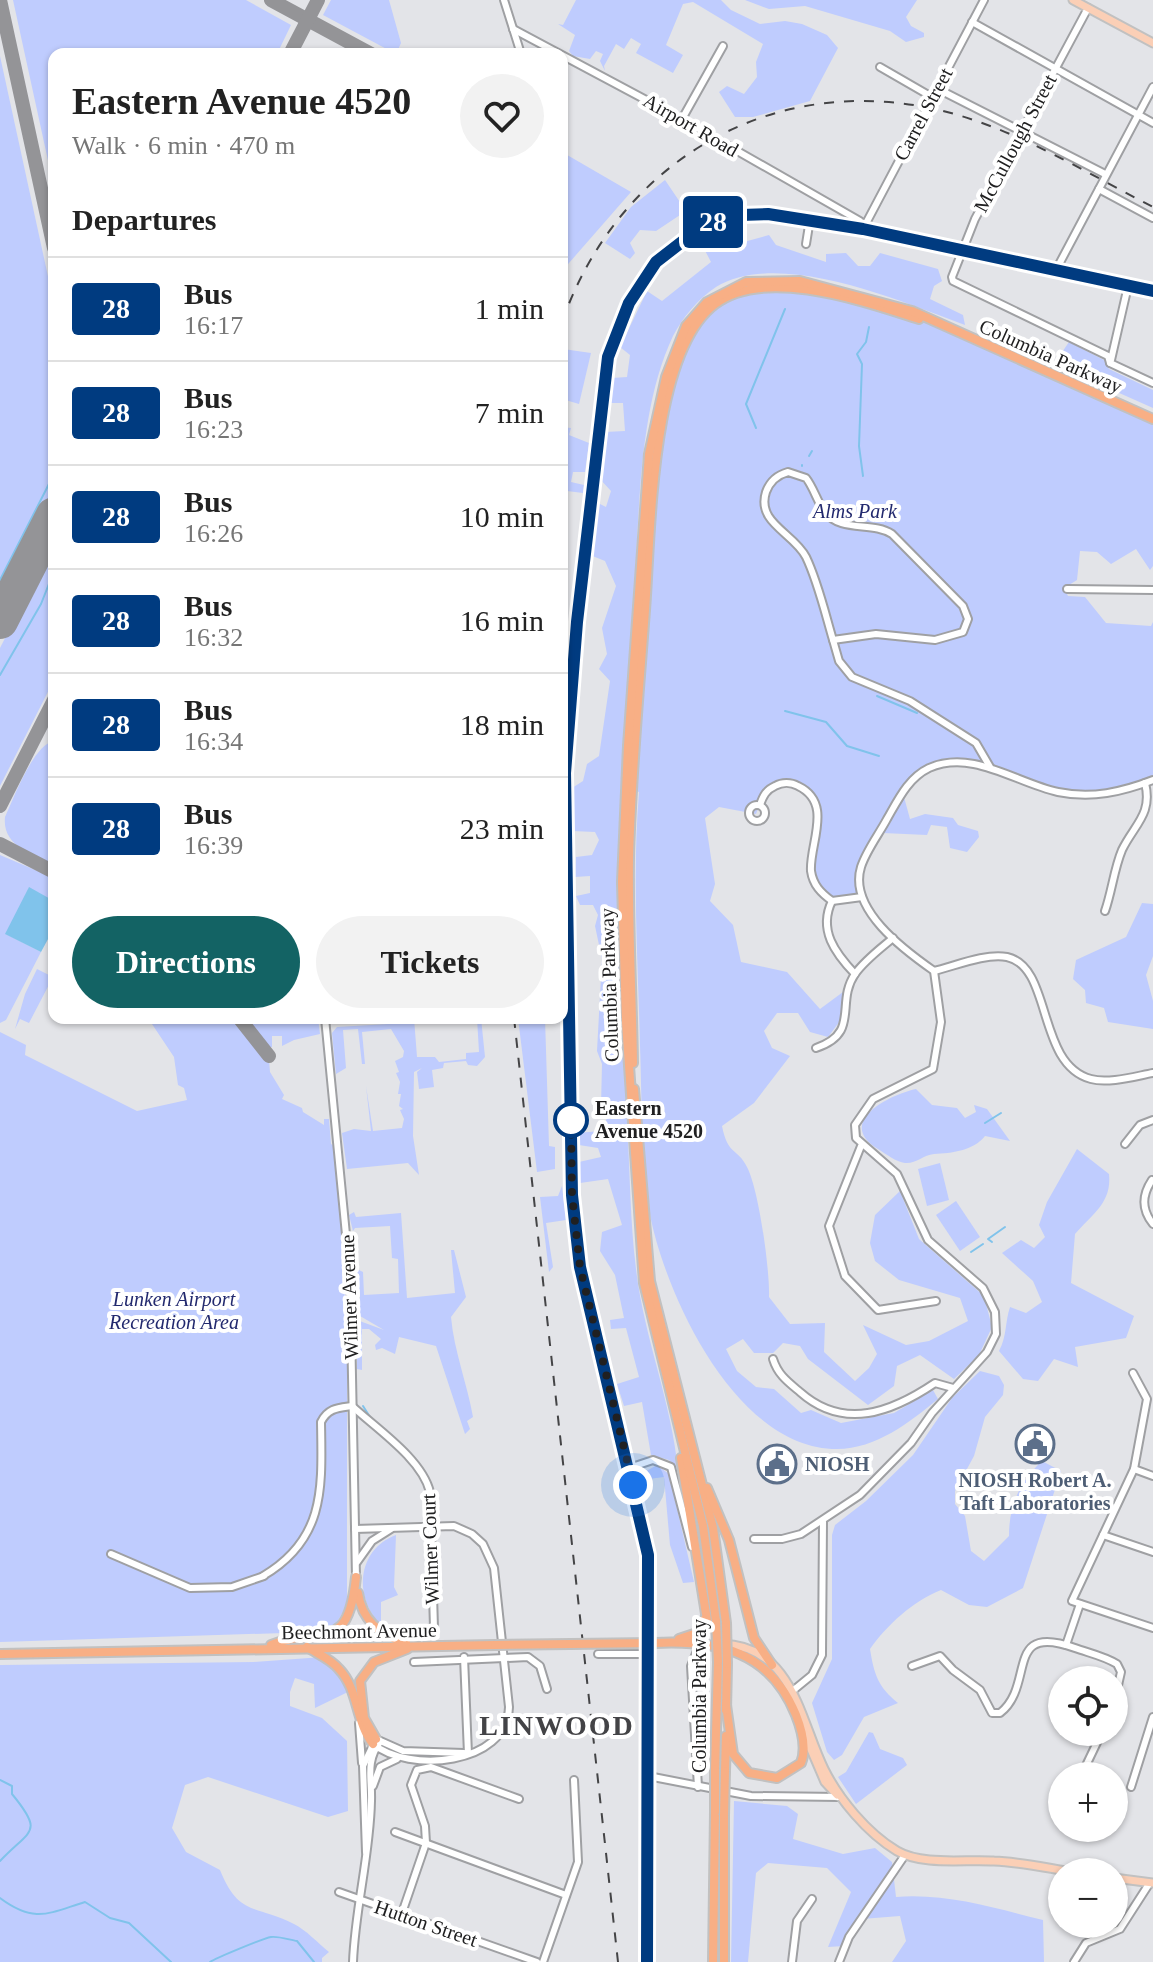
<!DOCTYPE html>
<meta charset="utf-8">
<style>
:root{--surface:#fff;--page:#f2f2f2;--text:#222;--muted:#767676;--line:#e0e0e0;--accent:#136364}
body{margin:0;font-family:Georgia,serif;background:var(--page);color:var(--text);height:100vh;display:flex;flex-direction:column;font-size:30px;white-space:nowrap}
*{box-sizing:border-box;margin:0}
p{font-size:26px;color:var(--muted)}
.icon{flex:none;width:44px;height:44px;fill:none;stroke:currentColor;stroke-width:2;stroke-linecap:round;stroke-linejoin:round}
.map{position:relative;flex:1;overflow:hidden}
.details{position:absolute;left:48px;top:48px;width:520px;height:976px;display:flex;flex-direction:column;background:var(--surface);border-radius:16px;box-shadow:0 2px 6px #0004}
.details>*{flex:none}
.badge{padding:0 16px;border-radius:6px;font-size:28px;line-height:52px}
.buttons{position:absolute;left:1048px;top:1666px;display:grid;gap:16px}
.buttons a{display:grid;place-items:center;width:80px;height:80px;border-radius:50%;background:var(--surface);box-shadow:0 2px 6px #0004;font-size:40px}
.you{position:absolute;width:40px;height:40px;margin:-20px;border:6px solid #fff;border-radius:50%;background:#1a73e8;box-shadow:0 0 0 12px #1a73e833}
.map>.badge{position:absolute;translate:-50% -50%;box-shadow:0 0 0 4px #fff}
h2{padding:0 24px;font-size:30px;line-height:72px}
.round{display:grid;place-items:center;flex:none;width:84px;height:84px;border-radius:42px;background:var(--page)}
.overview{display:flex;align-items:center;justify-content:space-between;height:136px;padding:0 24px}
h1{font-size:38px;font-weight:700;line-height:60px}
.action{display:flex;gap:16px;margin-top:auto;padding:16px 24px}
.action a{flex:1;height:92px;border-radius:48px;background:var(--accent);color:#fff;font-size:32px;font-weight:700;line-height:92px;text-align:center}
.action a+a{background:var(--page);color:var(--text)}
ul{padding:0;list-style:none}
li{display:flex;align-items:center;gap:24px;height:104px;padding:0 24px;border-top:2px solid var(--line)}
li div{flex:1}
li b{display:block;font-size:30px}
li em{font-style:normal}
li .badge{min-width:88px;font-weight:700;text-align:center}
.map>svg:first-child{display:block}
.green{fill:#bfccfe}
.water{fill:#80c3eb}
.lines{fill:none;stroke-linecap:round;stroke-linejoin:round}
.stream{stroke:#80c3eb;stroke-width:2}
.taxiway{stroke:#949497;stroke-width:14}
.runway{stroke:#949497;stroke-width:36}
.minor-casing{stroke:#9fa0a3;stroke-width:10}
.major-casing{stroke:#c1c1c1;stroke-width:11}
.highway-casing{stroke:#c1c1c1;stroke-width:12}
.minor{stroke:#fff;stroke-width:6}
.major{stroke:#fbcfb6;stroke-width:7}
.highway{stroke:#f8af85;stroke-width:8}
.rail{stroke:#444446;stroke-width:2;stroke-dasharray:10 10;stroke-linecap:butt}
.highway-bridge-casing{stroke:#c1c1c1;stroke-width:12;stroke-linecap:butt}
.highway-bridge{stroke:#f8af85;stroke-width:8}
.line-casing{stroke:#fff;stroke-width:18}
.line{stroke:#003b80;stroke-width:12}
.walk{stroke:#202021;stroke-width:8;stroke-dasharray:0 14.4}
.stop-dot{fill:#fff;stroke:#003b80;stroke-width:4}
.labels{text-anchor:middle;dominant-baseline:central;stroke-width:8;stroke-linejoin:round;paint-order:stroke}
.street-label{font-size:20px;fill:#202021;stroke:#fff}
.park-label{font-size:20px;font-style:italic;fill:#22296e;stroke:#fff}
.stop-label{font-size:20px;font-weight:bold;fill:#202021;stroke:#fff;text-anchor:start}
.service-label{font-size:20px;font-weight:bold;fill:#4e5e75;stroke:#fff;text-anchor:start}
.district-label{font-size:28px;font-weight:bold;letter-spacing:2px;fill:#434346;stroke:#fff}
</style>
<div class="map">
<svg width="1153" height="1962" viewBox="0 0 1153 1962">
<rect width="100%" height="100%" fill="#e3e4e8"/>
<!-- green -->
<g class="green">
<polygon points="13,0 246,0 291,25 277,54 54,54 54,188"/>
<polygon points="331,0 389,0 401,43 396,54 323,15"/>
<polygon points="576,0 721,0 731,10 760,24 785,21 802,24 827,35 838,48 810,101 753,117 735,117 719,92 727,86 744,94 757,77 756,62 763,44 693,2 683,4 666,45 683,55 673,73 636,53 641,44 631,38 624,49 616,44 604,66 605,71 600,61 603,54 596,51 590,59 573,56 569,51 575,35 558,24 563,25"/>
<polygon points="745,0 917,0 906,17 911,26 924,33 924,37 906,42 890,31 805,6 769,9"/>
<polygon points="0,56 54,304 54,489 0,595"/>
<polygon points="562,152 631,192 562,271"/>
<polygon points="665,180 686,211 656,231 640,230 630,243 635,253 630,259 605,243 631,207"/>
<path d="M723,230L729,246L769,235L776,245L826,262V254L846,253L858,266H870L880,253L938,269L942,281L934,286L930,299L963,315L965,325C902,302 780,248 716,287C698,299 683,317 673,336C638,410 640,510 634,591C628,681 620,772 618,863C616,950 623,1036 627,1122C630,1170 630,1221 636,1269C644,1338 672,1403 678,1471L669,1460L651,1455L642,1402L624,1406L617,1384L639,1377L626,1328L611,1329L610,1320L624,1318L615,1275L600,1251L602,1232L622,1225L608,1179L580,1183L579,1162L601,1157L598,1148L579,1145L577,1133L601,1131L608,1116L601,1106L602,1064L597,1051L602,959L595,926L598,915L593,905H580L576,896L590,893V876L575,877L576,857L592,855L599,840L595,832L572,831V788L583,781L587,764L599,756L610,681L599,669L607,654L602,628L616,586L605,561L590,555L598,503L606,507L611,491L599,478L605,432L625,431L623,403H607L612,378L627,377L630,355L620,347L647,291L662,301L711,262L699,239Z"/>
<path d="M798,289L936,323L1153,419V566L1150,570L1136,549L1111,564L1097,552L1080,551L1077,580L1064,588L1068,596L1085,597L1106,623L1151,626L1153,622V780L1125,791L1061,792L990,767L959,762L930,768L914,779L862,864V897L849,901L826,897L812,874L818,827L811,796L786,783L763,795L756,814L719,807L705,818L715,884L710,901L733,925L741,962L787,972L820,1009L843,992L840,1021L828,1037L810,1032L798,1013H777L764,1031L772,1048L790,1056L754,1103L722,1126C728,1156 737,1147 747,1167C759,1190 770,1271 769,1297L790,1324L825,1323L824,1352L855,1381L869,1368L877,1354L863,1325L906,1345L929,1341L968,1321L960,1298L899,1280L875,1261L870,1243L875,1215L900,1191L919,1239L984,1296L992,1327L979,1355L954,1379L920,1355L897,1366L894,1386L868,1405L808,1359L800,1346L783,1343L773,1353H754L743,1339L726,1349L737,1371L756,1387L774,1389L801,1413L811,1410L841,1423L894,1413L933,1390L938,1399C910,1422 876,1449 837,1449C737,1449 667,1299 650,1215C641,1162 642,1099 640,1046C638,961 632,876 639,792L632,790L656,454L674,378L699,320L737,292Z"/>
<polygon points="1069,342 1104,360 1109,369 1153,390 1153,408 1054,364"/>
<polygon points="563,349 591,353 579,404 562,399"/>
<polygon points="562,427 571,428 569,435 589,443 585,472 573,472 571,482 584,485 583,493 567,491 567,485 562,485"/>
<polygon points="54,542 54,680 0,786 0,648"/>
<path d="M54,741V865C31,853 2,846 5,817C14,798 33,745 54,741Z"/>
<polygon points="904,797 910,819 925,814 953,818 958,825 978,831 979,837 967,852 950,848 947,827 931,825 927,835 883,833"/>
<polygon points="0,855 54,878 54,901 29,888 6,934 41,952 6,1020 0,1023"/>
<polygon points="1142,903 1153,904 1153,956 1146,975 1153,1001 1153,1029 1108,1022 1104,1008 1086,1003 1085,990 1073,979 1076,960 1126,937"/>
<polygon points="37,969 53,977 29,1023 20,1019 15,1029 25,994"/>
<polygon points="148,1018 238,1018 269,1060 270,1072 284,1095 282,1099 302,1108 303,1112 324,1125 324,1119 329,1119 331,1144 336,1147 347,1263 347,1606 335,1625 315,1632 0,1642 0,1032 26,1045 25,1055 137,1111 187,1100 184,1088 178,1085 174,1057"/>
<polygon points="246,1018 318,1018 320,1034 294,1040 282,1046 282,1036 272,1036 272,1047 267,1048"/>
<polygon points="404,1018 414,1018 417,1057 435,1057 439,1062 466,1059 466,1053 479,1052 477,1018 481,1018 485,1057 477,1066 468,1065 466,1061 444,1063 443,1068 432,1070 434,1087 419,1089 417,1072 422,1068 414,1072 413,1136 419,1175 408,1163 347,1169 342,1133 354,1129 371,1131 366,1086 373,1131 402,1128 404,1119 400,1110 403,1109 399,1106 401,1094 398,1094 400,1082 396,1073 399,1072 395,1061 403,1057 404,1051 391,1029 362,1032 365,1064 362,1064 358,1029 343,1030 346,1068 336,1074 332,1033 337,1027 405,1023"/>
<polygon points="518,1018 545,1018 549,1146 555,1147 555,1169 537,1172"/>
<path d="M916,1089L932,1105L957,1108L965,1118L976,1112L974,1105L987,1109L1010,1141L985,1136C973,1151 952,1153 934,1154C923,1155 916,1164 905,1163C896,1162 886,1154 878,1149C835,1122 889,1095 916,1089Z"/>
<path d="M1077,1149L1109,1174C1112,1203 1092,1214 1075,1234L1071,1283L1134,1316L1126,1338L1075,1347L1078,1367L1054,1359L1038,1381L1023,1379L999,1351C1007,1336 1005,1322 1010,1307L1026,1313L1042,1302L1033,1281L1002,1253L1021,1240L1034,1248L1045,1237L1039,1225L1047,1202Z"/>
<polygon points="940,1163 949,1200 927,1206 918,1169"/>
<polygon points="562,1186 566,1220 546,1223 553,1267 549,1272 540,1197 558,1196"/>
<polygon points="956,1201 980,1237 960,1251 936,1215"/>
<path d="M354,1212L356,1217L401,1213L407,1298L455,1293L451,1250H454L466,1297L451,1317C454,1351 467,1383 473,1417L467,1421L470,1429L465,1434L436,1346L399,1337L395,1354L382,1348L376,1350L375,1345L381,1339L369,1329H362V1370L357,1369V1320L384,1330L360,1316V1295L354,1297V1257L357,1269L363,1272L364,1295L399,1293L398,1259L392,1258L390,1226L355,1228L353,1231L349,1215Z"/>
<path d="M980,1371L999,1376L1004,1385L1003,1395L985,1417L974,1456L955,1491V1504L965,1516L971,1551L984,1561L1009,1536C1009,1505 1019,1483 1042,1461L1061,1471L1023,1588L987,1607L969,1605L941,1590C913,1601 887,1625 870,1649C874,1674 878,1687 898,1703L864,1717L842,1755L834,1760L827,1752L812,1703L832,1659V1535L835,1525L866,1501L913,1455L952,1398Z"/>
<polygon points="657,1465 669,1474 694,1582 683,1583 670,1545 664,1477 641,1480 643,1473"/>
<path d="M396,1535L394,1587L398,1595L381,1602V1625C354,1598 356,1550 396,1535Z"/>
<path d="M323,1657L333,1662L352,1690L315,1708L314,1684L295,1678L290,1692V1706L322,1718L347,1741L348,1811L328,1817L208,1777L185,1785L172,1828L186,1852L220,1870C239,1917 255,1904 294,1924C306,1930 318,1943 329,1952L322,1958V1962H0V1665L254,1662Z"/>
<polygon points="869,1732 873,1733 880,1749 903,1758 907,1765 856,1804 838,1777 846,1772"/>
<path d="M734,1801L787,1806L798,1814L793,1839L843,1854L875,1848L892,1862L896,1897C947,1893 994,1908 1043,1920L1044,1962H892L906,1941L900,1916L862,1919L844,1946L828,1947L851,1892L827,1868L768,1863L756,1873L748,1962H731Z"/>
</g>
<!-- water -->
<polygon class="water" points="29,887 54,901 54,928 41,952 5,934"/>
<g class="lines">
<!-- stream -->
<g class="stream">
<polyline points="756,428 746,404 785,309"/>
<polyline points="809,456 812,451"/>
<polyline points="802,466 802,465"/>
<polyline points="863,476 859,446 862,364 857,354 866,342 869,327"/>
<polyline points="0,580 54,474"/>
<polyline points="0,675 41,604 54,571"/>
<polyline points="877,696 917,713"/>
<polyline points="785,711 826,722 847,746 879,756"/>
<polyline points="985,1123 1001,1113"/>
<polyline points="992,1242 988,1239 1005,1227"/>
<polyline points="971,1252 983,1244"/>
<polyline points="363,1406 370,1417"/>
<path d="M0,1780L12,1786V1794C45,1834 30,1829 0,1861"/>
<path d="M0,1898C35,1924 49,1913 85,1902L110,1918L129,1923L171,1962"/>
<path d="M210,1962C216,1958 264,1938 271,1937C279,1936 290,1940 297,1941L314,1962"/>
</g>
<!-- taxiway -->
<g class="taxiway">
<polyline points="0,0 54,248"/>
<polyline points="271,0 371,54"/>
<polyline points="290,54 318,0"/>
<polyline points="0,806 54,700"/>
<polyline points="0,844 54,872"/>
<polyline points="239,1018 269,1056"/>
</g>
<!-- runway -->
<polyline class="runway" points="0,621 54,515"/>
<!-- minor casing -->
<g class="minor-casing">
<g id="minor">
<polyline points="504,0 521,54"/>
<polyline points="1088,8 975,219 952,277 953,281 1108,356 1110,363"/>
<polyline points="972,22 1153,123"/>
<polyline points="513,29 676,116 860,221 863,229"/>
<polyline points="880,67 932,97"/>
<polyline points="936,88 1105,174"/>
<polyline points="682,119 723,46"/>
<polyline points="1099,189 1153,218"/>
<polyline points="863,229 984,0"/>
<polyline points="806,244 810,219"/>
<polyline points="1056,270 1153,87"/>
<polyline points="1111,360 1128,286"/>
<polyline points="1110,363 1153,383"/>
<path d="M788,472L806,478C814,488 817,502 825,512C841,533 872,521 892,534L963,606L968,619L963,632L935,640L876,634L833,640C825,613 818,582 806,557C794,533 756,523 766,492C770,481 777,475 788,472Z"/>
<polyline points="1067,589 1153,590"/>
<polyline points="833,640 839,661 852,677 910,701 976,743 990,767"/>
<path d="M760,805C763,796 766,790 775,786C782,782 791,782 798,786C834,803 809,844 811,871C813,885 821,893 832,901"/>
<circle cx="757" cy="813" r="8"/>
<path d="M832,901C818,930 835,953 855,974"/>
<polyline points="832,901 862,897"/>
<path d="M1105,911C1112,891 1114,869 1122,850C1134,825 1153,814 1145,783"/>
<path d="M934,971C955,966 985,953 1007,957C1053,967 1036,1064 1091,1079C1108,1084 1136,1076 1153,1073"/>
<polyline points="325,1018 350,1276 356,1577"/>
<path d="M816,1048C861,1033 835,1003 855,974C865,960 880,949 893,938"/>
<polyline points="1125,1144 1140,1125 1153,1120"/>
<polyline points="861,1146 829,1226 845,1276 878,1310 936,1301"/>
<path d="M1152,1180C1142,1195 1141,1209 1153,1224"/>
<path d="M773,1359C778,1375 788,1382 800,1392C844,1431 892,1412 935,1383L953,1388"/>
<polyline points="1133,1373 1147,1399 1134,1469 1072,1601 1153,1628"/>
<path d="M352,1406C377,1429 422,1459 430,1492L434,1628"/>
<polyline points="629,1468 653,1460 671,1467 692,1547"/>
<polyline points="1134,1469 1153,1476"/>
<path d="M355,1529L454,1526L472,1534L483,1544L494,1568L509,1707C507,1766 408,1773 373,1744"/>
<polyline points="1103,1535 1153,1552"/>
<path d="M754,1539H782L801,1534L860,1495L911,1443L932,1413L987,1352L996,1334L995,1312L983,1288L928,1240L897,1174L856,1138L855,1125L873,1099L933,1069L941,1022L934,971C904,950 848,909 861,867C866,851 879,834 887,819C898,800 908,778 929,768C973,749 1016,783 1058,792C1092,799 1122,792 1153,780"/>
<polyline points="111,1554 190,1588 232,1587 264,1576"/>
<polyline points="357,1562 372,1541 391,1529"/>
<path d="M263,1576C326,1539 322,1487 321,1422C328,1408 338,1408 352,1406"/>
<polyline points="1066,1645 1080,1604"/>
<polyline points="598,1654 648,1654"/>
<polyline points="464,1657 468,1754"/>
<polyline points="414,1662 528,1657 540,1666 547,1689"/>
<path d="M912,1666L940,1656L953,1670L980,1690L992,1713H1000C1036,1685 1003,1622 1075,1648C1089,1653 1104,1656 1117,1664L1121,1672L1114,1703"/>
<polyline points="790,1693 812,1675 822,1655 823,1522"/>
<polyline points="359,1723 362,1763"/>
<polyline points="648,1776 751,1796 840,1797"/>
<polyline points="1081,1776 1102,1732"/>
<polyline points="373,1786 380,1767 397,1759"/>
<polyline points="698,1787 691,1666 700,1643"/>
<polyline points="1131,1787 1153,1717"/>
<polyline points="395,1832 566,1895"/>
<polyline points="366,1852 363,1766 376,1739 403,1751 464,1753"/>
<polyline points="339,1892 537,1962"/>
<polyline points="402,1913 426,1843 425,1826 411,1785 417,1770 431,1767 519,1799"/>
<path d="M353,1962C355,1908 370,1856 371,1801C372,1779 365,1762 380,1742"/>
<polyline points="543,1962 578,1862 574,1780"/>
<polyline points="792,1962 797,1921 812,1899"/>
<polyline points="839,1962 849,1937 905,1855"/>
<polyline points="1074,1962 1086,1943 1120,1929 1149,1884"/>
</g>
</g>
<!-- major casing -->
<g class="major-casing">
<g id="major">
<polyline points="1073,0 1153,43"/>
<path d="M723,1644C793,1647 800,1720 824,1769C839,1799 867,1833 897,1851C923,1866 965,1859 994,1861C1021,1862 1047,1868 1073,1872"/>
<polyline points="804,1733 825,1782 837,1795"/>
<polyline points="1114,1878 1153,1883"/>
<polyline points="646,1962 648,1555 580,1267 572,1195 565,773 577,622 608,357 629,303 656,262 696,231 741,215 768,214 863,229 1153,291"/>
</g>
</g>
<!-- highway casing -->
<g class="highway-casing">
<g id="highway">
<path d="M633,1063C632,995 628,926 629,858C631,775 639,693 645,610C651,534 650,353 715,304C765,266 865,302 919,319"/>
<polyline points="634,1089 650,1281 713,1528 726,1623"/>
<polyline points="681,1458 707,1620 700,1643"/>
<polyline points="707,1488 729,1540 754,1638 772,1665"/>
<path d="M358,1593C362,1620 381,1636 406,1643"/>
<polyline points="716,1621 703,1526 644,1283 626,1022 622,882 628,746 649,454 666,377 686,326 707,302 746,282 800,281 912,311 1153,419"/>
<polyline points="679,1639 697,1633 704,1620"/>
<path d="M655,1643C719,1640 770,1651 796,1715C802,1730 807,1748 801,1763L777,1778L749,1773L733,1754L726,1705"/>
<path d="M271,1645C323,1624 348,1655 356,1577"/>
<path d="M307,1647C318,1654 331,1659 339,1669C359,1690 355,1721 373,1744"/>
<polyline points="0,1654 495,1645"/>
<polyline points="726,1710 727,1664"/>
<polyline points="376,1739 364,1718 360,1681 374,1662 407,1649"/>
<polyline points="715,1769 718,1662"/>
<polyline points="725,1771 726,1736"/>
<polyline points="713,1962 715,1812"/>
<polyline points="724,1962 724,1815"/>
</g>
</g>
<!-- minor -->
<use href="#minor" class="minor"/>
<!-- major -->
<use href="#major" class="major"/>
<!-- highway -->
<use href="#highway" class="highway"/>
<!-- rail -->
<g class="rail">
<path d="M562,322C616,168 761,76 925,107C1005,122 1081,170 1153,207"/>
<polyline points="514,1018 618,1962"/>
</g>
<!-- highway-bridge casing -->
<g class="highway-bridge-casing">
<g id="highway-bridge">
<polyline points="716,1621 718,1662"/>
<polyline points="726,1623 727,1664"/>
<polyline points="495,1645 655,1643"/>
<polyline points="715,1812 715,1769"/>
<polyline points="724,1815 725,1771"/>
</g>
</g>
<!-- highway-bridge -->
<use href="#highway-bridge" class="highway-bridge"/>
</g>
<g class="lines">
<!-- line casing -->
<g class="line-casing">
<polyline id="line" points="647,1962 648,1555 580,1267 572,1195 565,773 577,622 608,357 629,303 656,262 696,231 741,215 768,214 863,229 1153,291"/>
</g>
<!-- line -->
<use href="#line" class="line"/>
<!-- walk -->
<polyline class="walk" points="571,1120 572,1195 580,1267 633,1485"/>
</g>
<!-- icons -->
<defs>
<g id="civic-ring" transform="scale(2)"><circle r="9.5" fill="#fff" stroke="#5c6f8a" stroke-width="1.5"/><path d="M-.6-6.5H3V-4.5H.6V-3L4-1V1h2V6H-6V1h2V-1L-.6-3ZM-1.2 2.5V6h2.4V2.5Z" fill="#5c6f8a"/></g>
</defs>
<g fill-rule="evenodd">
<use href="#civic-ring" x="1035" y="1444"/>
<use href="#civic-ring" x="777" y="1464"/>
</g>
<!-- markers -->
<circle class="stop-dot" cx="571" cy="1120" r="16"/>
<g class="labels">
<!-- street labels -->
<g class="street-label">
<text transform="translate(923 114) rotate(-62)">Carrel Street</text>
<text transform="translate(691 125) rotate(30)">Airport Road</text>
<text transform="translate(1015 143) rotate(-62)">McCullough Street</text>
<text transform="translate(1051 356) rotate(24)">Columbia Parkway</text>
<text transform="translate(609 985) rotate(-92)">Columbia Parkway</text>
<text transform="translate(349 1297) rotate(-92)">Wilmer Avenue</text>
<text transform="translate(430 1549) rotate(-92)">Wilmer Court</text>
<text transform="translate(359 1631) rotate(-1)">Beechmont Avenue</text>
<text transform="translate(699 1696) rotate(-90)">Columbia Parkway</text>
<text transform="translate(426 1923) rotate(19)">Hutton Street</text>
</g>
<!-- park labels -->
<g class="park-label">
<text x="855" y="511">Alms Park</text>
<text x="174" y="1299">Lunken Airport<tspan x="174" dy="23">Recreation Area</tspan></text>
</g>
<!-- stop labels -->
<g class="stop-label">
<text x="595" y="1108">Eastern<tspan x="595" dy="23">Avenue 4520</tspan></text>
</g>
<!-- service labels -->
<g class="service-label">
<text x="805" y="1464">NIOSH</text>
<text x="1035" y="1480" text-anchor="middle">NIOSH Robert A.<tspan x="1035" dy="23">Taft Laboratories</tspan></text>
</g>
<!-- district labels -->
<g class="district-label">
<text x="557" y="1725">LINWOOD</text>
</g>
</g>
</svg>
<div class="buttons">
<a><svg class="icon" aria-label="locate" viewBox="0 0 24 24"><circle cx="12" cy="12" r="6"/><path d="M12 2v4M12 18v4M2 12h4M18 12h4"/></svg></a>
<a>+</a>
<a>−</a>
</div>
<div class="you" style="left:633px;top:1485px"></div>
<b class="badge" style="left:713px;top:222px;background:#003b80;color:#fff">28</b>
<section class="details">
<div class="overview"><div><h1>Eastern Avenue 4520</h1><p>Walk · 6 min · 470 m</p></div><a class="round"><svg class="icon" aria-label="heart" viewBox="0 0 24 24"><path d="M12 20l-8-8c-3-5 5-10 8-4 3-6 11-1 8 4z"/></svg></a></div>
<h2>Departures</h2>
<ul>
<li><span class="badge" style="background:#003b80;color:#fff">28</span><div><b>Bus</b><p>16:17</p></div><em>1 min</em></li>
<li><span class="badge" style="background:#003b80;color:#fff">28</span><div><b>Bus</b><p>16:23</p></div><em>7 min</em></li>
<li><span class="badge" style="background:#003b80;color:#fff">28</span><div><b>Bus</b><p>16:26</p></div><em>10 min</em></li>
<li><span class="badge" style="background:#003b80;color:#fff">28</span><div><b>Bus</b><p>16:32</p></div><em>16 min</em></li>
<li><span class="badge" style="background:#003b80;color:#fff">28</span><div><b>Bus</b><p>16:34</p></div><em>18 min</em></li>
<li><span class="badge" style="background:#003b80;color:#fff">28</span><div><b>Bus</b><p>16:39</p></div><em>23 min</em></li>
</ul>
<div class="action"><a>Directions</a><a>Tickets</a></div>
</section>
</div>
